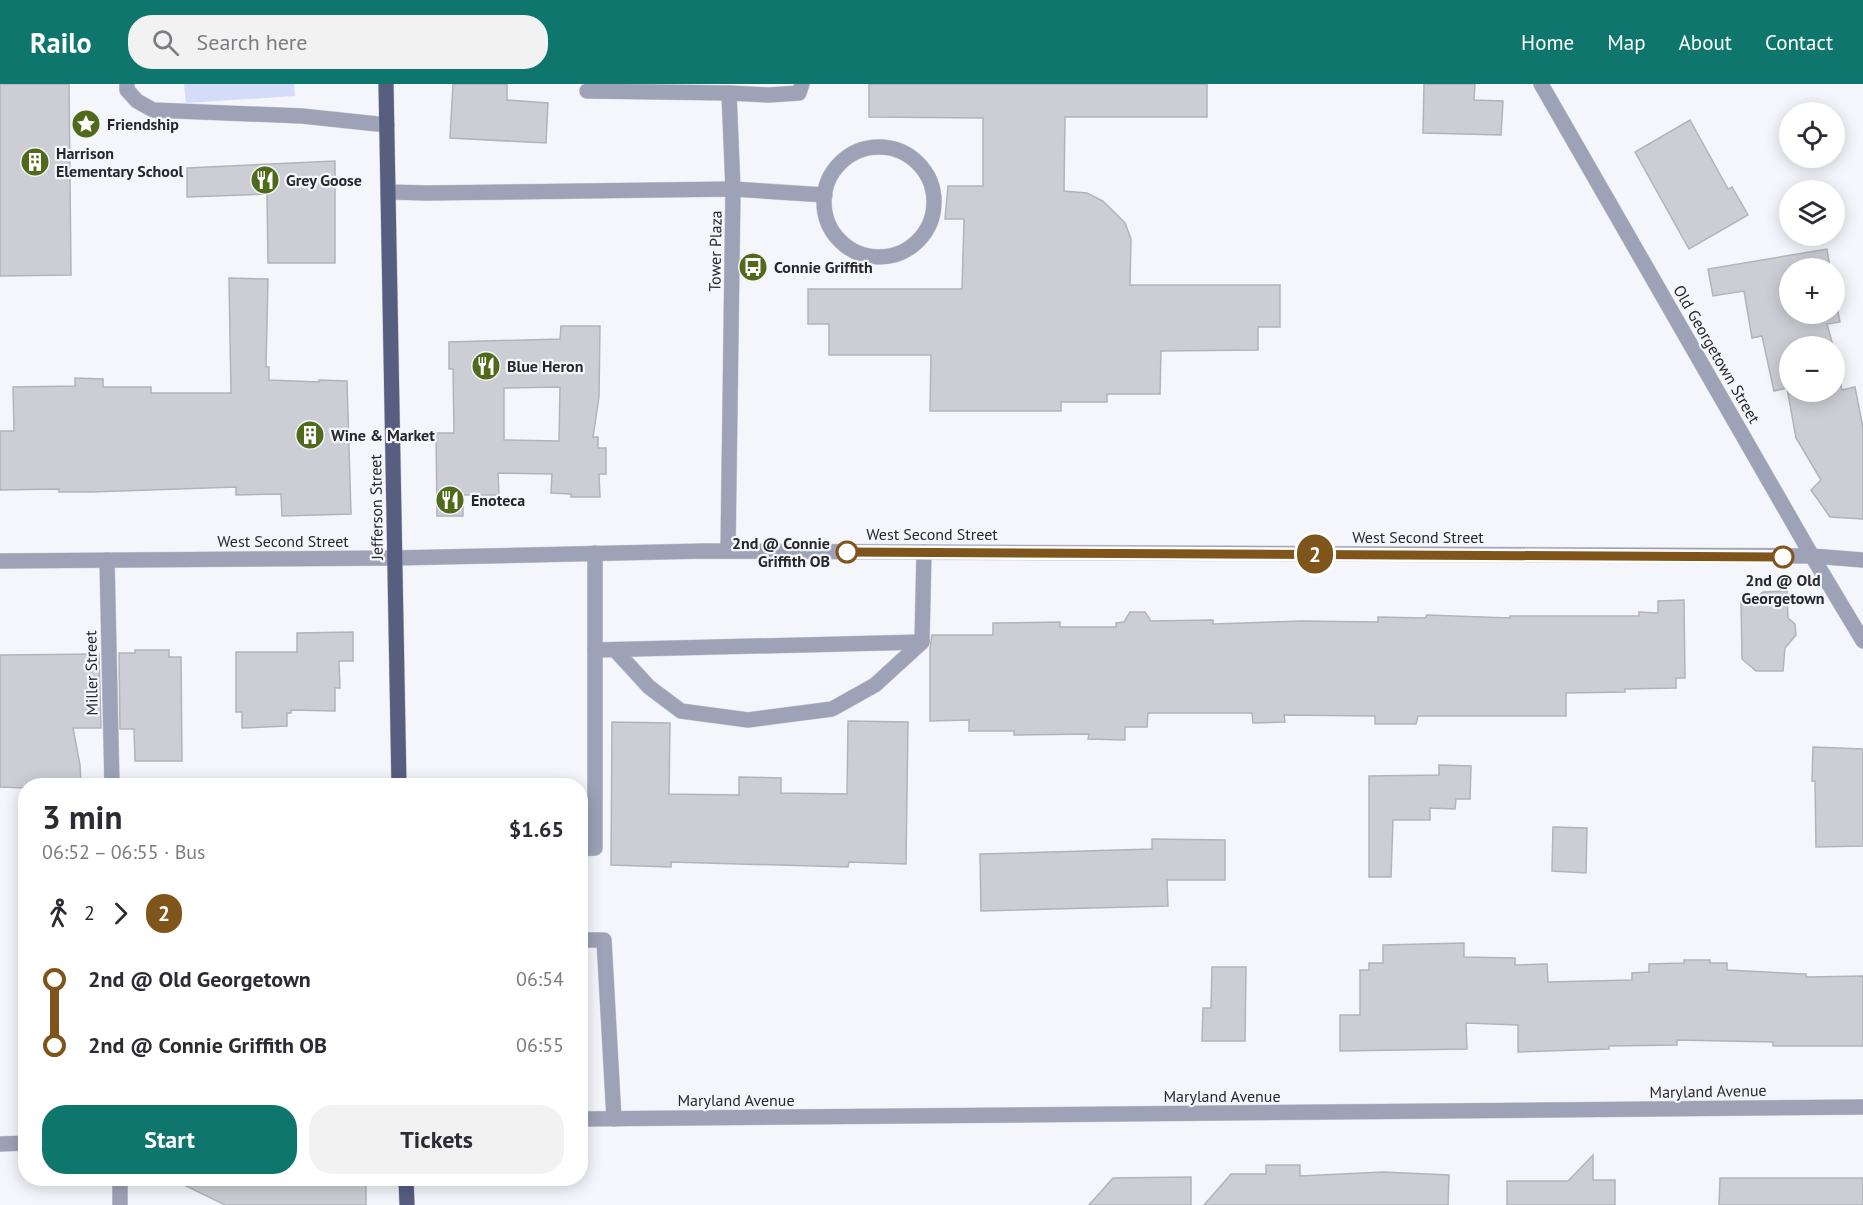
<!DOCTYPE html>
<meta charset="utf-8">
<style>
:root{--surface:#fff;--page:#f2f2f3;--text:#2b2b33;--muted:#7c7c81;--accent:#0f766e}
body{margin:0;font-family:"PT Sans",sans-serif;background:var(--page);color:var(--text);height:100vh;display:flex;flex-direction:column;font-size:22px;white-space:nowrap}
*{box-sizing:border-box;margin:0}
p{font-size:20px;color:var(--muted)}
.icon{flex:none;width:33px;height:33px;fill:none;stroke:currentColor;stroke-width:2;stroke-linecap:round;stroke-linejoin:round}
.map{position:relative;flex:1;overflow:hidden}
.sheet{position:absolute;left:18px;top:694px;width:570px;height:408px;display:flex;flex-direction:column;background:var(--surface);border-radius:24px;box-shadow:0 3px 15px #0003}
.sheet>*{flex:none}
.badge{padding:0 12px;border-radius:20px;font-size:21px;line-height:39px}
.controls{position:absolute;left:1779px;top:18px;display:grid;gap:12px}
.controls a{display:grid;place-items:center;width:66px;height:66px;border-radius:50%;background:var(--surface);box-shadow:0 3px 15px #0003;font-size:30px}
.map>.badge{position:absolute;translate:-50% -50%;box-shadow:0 0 0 3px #fff}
.legs{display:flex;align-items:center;gap:9px;height:66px;padding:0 24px;font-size:20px}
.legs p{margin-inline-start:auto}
.head{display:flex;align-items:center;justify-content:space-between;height:102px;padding:0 24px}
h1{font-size:33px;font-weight:800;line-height:45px}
.cta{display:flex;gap:12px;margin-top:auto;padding:12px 24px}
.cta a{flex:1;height:69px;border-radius:24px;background:var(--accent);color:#fff;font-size:24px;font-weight:800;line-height:69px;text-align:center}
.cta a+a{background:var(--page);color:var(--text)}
ul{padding:0 24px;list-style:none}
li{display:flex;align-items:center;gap:21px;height:66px;font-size:22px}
li i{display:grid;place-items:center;width:9px;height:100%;margin:0 8px;background:currentColor}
li i::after{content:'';width:15px;height:15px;margin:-8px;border:4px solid;border-radius:50%;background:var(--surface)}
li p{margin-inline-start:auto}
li:first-child i{background:linear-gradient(#0000 50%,currentColor 0)}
li:last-child i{background:linear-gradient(currentColor 50%,#0000 0)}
header{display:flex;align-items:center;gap:36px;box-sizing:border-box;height:84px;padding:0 30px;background:var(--accent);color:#fff}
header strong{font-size:28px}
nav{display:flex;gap:33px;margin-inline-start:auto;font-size:21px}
.search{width:420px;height:54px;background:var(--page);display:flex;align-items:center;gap:15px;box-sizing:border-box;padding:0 21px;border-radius:24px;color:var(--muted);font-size:22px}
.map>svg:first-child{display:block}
.green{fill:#d5dcfa}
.building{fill:#cdced5;stroke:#b2b4ba;stroke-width:1.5;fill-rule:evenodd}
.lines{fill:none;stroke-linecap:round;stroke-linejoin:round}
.minor-casing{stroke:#cfd1d6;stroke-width:16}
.major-casing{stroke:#cfd1d6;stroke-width:16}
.minor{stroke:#9ea2b7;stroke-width:15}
.major{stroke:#575e80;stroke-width:15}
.line-1-casing{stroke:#fff;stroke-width:14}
.line-1{stroke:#80551b;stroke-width:9}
.stop-1-dot{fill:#fff;stroke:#80551b;stroke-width:3}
.labels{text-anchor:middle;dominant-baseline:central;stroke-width:4.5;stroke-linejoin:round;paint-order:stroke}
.poi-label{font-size:16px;font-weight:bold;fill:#28282b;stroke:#f4f6fc;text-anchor:start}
.street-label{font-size:16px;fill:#28282b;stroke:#f4f6fc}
.stop-label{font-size:16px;font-weight:bold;fill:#28282b;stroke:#f4f6fc;text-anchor:end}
</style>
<header>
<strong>Railo</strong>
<div class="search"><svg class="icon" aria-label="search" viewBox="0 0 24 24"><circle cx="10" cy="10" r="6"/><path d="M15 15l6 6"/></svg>Search here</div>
<nav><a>Home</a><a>Map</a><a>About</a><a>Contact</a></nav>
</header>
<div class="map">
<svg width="1863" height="1121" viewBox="0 0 1863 1121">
<rect width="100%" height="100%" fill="#f4f6fc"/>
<!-- green -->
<polygon class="green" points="184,0 294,0 295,12 186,19"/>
<!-- building -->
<g class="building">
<polygon points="0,0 69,0 71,191 0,192"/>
<polygon points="453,0 507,0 507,16 548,19 546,59 450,54"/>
<polygon points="869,0 1207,0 1207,33 1065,33 1064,107 1087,109 1103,117 1125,139 1131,155 1130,201 1280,201 1280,243 1258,243 1258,266 1161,267 1160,310 1107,310 1107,318 1061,318 1061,327 930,327 931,271 829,271 829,240 808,240 808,205 962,205 964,135 945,135 948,102 983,102 983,34 869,33"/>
<polygon points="1424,0 1475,0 1474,16 1503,17 1501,51 1423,49"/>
<polygon points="1690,36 1728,105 1732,103 1748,131 1689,165 1635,68"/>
<polygon points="335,77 335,179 268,179 267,110 187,113 187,84"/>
<polygon points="1827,165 1830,184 1790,184 1790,230 1834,230 1834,209 1840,238 1827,240 1833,262 1790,262 1790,308 1834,308 1834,271 1842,306 1855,303 1863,344 1863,435 1830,433 1811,406 1821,396 1796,354 1787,304 1774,307 1762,252 1752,254 1744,207 1713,212 1708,185"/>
<polygon points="229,194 268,195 266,283 269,283 269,296 319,298 319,296 347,297 351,430 282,432 281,410 236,411 236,403 91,408 59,408 59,405 0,406 0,347 14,347 13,303 75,302 75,294 103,295 103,303 151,303 151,309 231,309"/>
<path d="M561,242H600L599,313L593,353H598V364H606V390H599L600,413H571V410L551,409L552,390L498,389L499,411H463V432H437L436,349H454L453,285H449V258L560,255ZM560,303L559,357L504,356V304Z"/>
<polygon points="1787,507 1788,534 1795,540 1796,551 1785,564 1783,587 1756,587 1742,575 1741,516 1756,515 1763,508"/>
<polygon points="1684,516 1685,594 1676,594 1676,604 1625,605 1625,608 1566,609 1566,632 1418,632 1416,640 1375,640 1375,632 1284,631 1285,638 1253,639 1252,629 1148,629 1147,643 1125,643 1125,656 1088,655 1089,650 1014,651 1014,647 969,647 969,636 930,637 930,564 932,551 993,551 993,539 1060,538 1060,543 1116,543 1116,539 1124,538 1130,528 1145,528 1151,537 1213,536 1213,540 1302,537 1378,538 1378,533 1425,534 1427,531 1510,534 1510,532 1639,532 1639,528 1658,529 1658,517"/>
<polygon points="353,548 353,577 339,577 340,604 335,604 335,627 291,626 291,629 287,629 287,642 242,644 242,628 236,628 236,568 297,568 297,549"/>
<polygon points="135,566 169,566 169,573 181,573 182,677 135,677 134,645 120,645 119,569 135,569"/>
<polygon points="99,570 101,644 73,644 80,681 81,702 26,702 26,704 0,703 0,571"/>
<polygon points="848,637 908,638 906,780 849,778 848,783 671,778 671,783 611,781 612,638 670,639 669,710 739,711 739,693 781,694 781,709 847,710"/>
<polygon points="1813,663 1863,665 1863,762 1816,763 1815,697 1812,697"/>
<polygon points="1439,681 1471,682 1470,715 1456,715 1455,725 1430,724 1430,736 1393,736 1391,793 1369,793 1369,692 1439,691"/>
<polygon points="1553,743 1587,744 1586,789 1552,787"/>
<polygon points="1152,755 1225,756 1225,796 1167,796 1168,822 981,827 980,770 1152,765"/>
<polygon points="1464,859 1464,873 1515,874 1515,881 1547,880 1548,898 1632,896 1632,889 1649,888 1649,880 1684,879 1684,876 1710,876 1710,879 1727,879 1727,886 1804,890 1806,890 1806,893 1863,892 1863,962 1773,962 1773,958 1677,956 1677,961 1609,962 1609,965 1518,968 1518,941 1466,939 1467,965 1340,967 1340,931 1360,931 1360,886 1369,886 1369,879 1383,879 1383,861"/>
<polygon points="1212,883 1246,883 1245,957 1202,957 1203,924 1211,924"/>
<polygon points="1593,1071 1593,1096 1615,1096 1615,1121 1507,1121 1507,1097 1568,1097"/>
<polygon points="1266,1081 1300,1081 1300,1092 1383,1088 1449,1091 1448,1121 1204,1121 1231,1090 1266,1090"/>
<polygon points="1191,1093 1191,1121 1089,1121 1113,1094"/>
<polygon points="1720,1094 1863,1094 1863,1121 1719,1121"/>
<polygon points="172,1095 366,1095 366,1121 225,1121"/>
</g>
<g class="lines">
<!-- minor casing -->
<g class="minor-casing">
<g id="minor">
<polyline points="127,0 127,6 137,17 153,26 302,32 387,41"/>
<polyline points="1541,0 1812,472 1863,557"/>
<polyline points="587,7 729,9 733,105 728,467"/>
<polyline points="729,9 769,11 799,9 802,0"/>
<circle cx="879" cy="118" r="55"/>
<polyline points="388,108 427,109 733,105 825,111"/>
<polyline points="107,476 112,702"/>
<polyline points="0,477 395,474 704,467 1812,472 1863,476"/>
<polyline points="595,566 922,558 924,468"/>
<polyline points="615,566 649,603 681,627 748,636 832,625 875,601 922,558"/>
<polyline points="580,765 595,764 595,469"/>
<polyline points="580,856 604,856 614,1035"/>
<polyline points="580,1035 1863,1023"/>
<polyline points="0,1060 26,1059"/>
<polyline points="120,1095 120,1121"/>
</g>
</g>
<!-- major casing -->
<g class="major-casing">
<g id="major">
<polyline points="386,0 399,702"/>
<polyline points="406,1095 407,1121"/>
</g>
</g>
<!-- minor -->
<use href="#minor" class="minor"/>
<!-- major -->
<use href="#major" class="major"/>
</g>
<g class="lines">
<!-- line-1 casing -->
<g class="line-1-casing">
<polyline id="line-1" points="847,468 1783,473"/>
</g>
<!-- line-1 -->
<use href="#line-1" class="line-1"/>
</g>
<!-- icons -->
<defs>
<g id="sight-disc" transform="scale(1.5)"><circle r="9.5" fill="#50691a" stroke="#f4f6fc"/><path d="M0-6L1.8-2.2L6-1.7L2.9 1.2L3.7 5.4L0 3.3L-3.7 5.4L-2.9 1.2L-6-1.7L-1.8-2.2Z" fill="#fff"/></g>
<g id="building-disc" transform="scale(1.5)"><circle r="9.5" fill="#50691a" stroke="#f4f6fc"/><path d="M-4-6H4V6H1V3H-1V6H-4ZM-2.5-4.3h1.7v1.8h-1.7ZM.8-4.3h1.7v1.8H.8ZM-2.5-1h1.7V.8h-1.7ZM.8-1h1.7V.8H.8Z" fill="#fff"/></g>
<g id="restaurant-disc" transform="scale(1.5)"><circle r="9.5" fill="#50691a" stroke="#f4f6fc"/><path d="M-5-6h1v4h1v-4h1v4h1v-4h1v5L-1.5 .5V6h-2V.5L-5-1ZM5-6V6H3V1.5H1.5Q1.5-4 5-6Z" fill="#fff"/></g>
<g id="bus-disc" transform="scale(1.5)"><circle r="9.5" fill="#50691a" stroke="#f4f6fc"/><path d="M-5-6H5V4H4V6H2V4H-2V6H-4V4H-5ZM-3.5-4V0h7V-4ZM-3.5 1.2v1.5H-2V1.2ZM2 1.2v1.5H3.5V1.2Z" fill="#fff"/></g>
</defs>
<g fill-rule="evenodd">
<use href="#sight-disc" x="86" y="40"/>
<use href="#building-disc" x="35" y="78"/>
<use href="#restaurant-disc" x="265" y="96"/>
<use href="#bus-disc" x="753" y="183"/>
<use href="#restaurant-disc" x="486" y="282"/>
<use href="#building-disc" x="310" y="351"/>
<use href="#restaurant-disc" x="450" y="416"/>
</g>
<!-- markers -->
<g class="stop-1-dot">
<circle cx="847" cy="468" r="10"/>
<circle cx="1783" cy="473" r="10"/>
</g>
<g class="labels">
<!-- poi labels -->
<g class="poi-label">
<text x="107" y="40">Friendship</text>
<text x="56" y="69">Harrison<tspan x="56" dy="18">Elementary School</tspan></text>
<text x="286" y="96">Grey Goose</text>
<text x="774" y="183">Connie Griffith</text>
<text x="507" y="282">Blue Heron</text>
<text x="331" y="351">Wine &amp; Market</text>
<text x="471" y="416">Enoteca</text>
</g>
<!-- street labels -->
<g class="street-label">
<text transform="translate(715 167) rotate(-89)">Tower Plaza</text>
<text transform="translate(1717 270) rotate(60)">Old Georgetown Street</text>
<text transform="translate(376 423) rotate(-91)">Jefferson Street</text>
<text x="932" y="450">West Second Street</text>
<text x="1418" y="453">West Second Street</text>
<text x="283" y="457">West Second Street</text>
<text transform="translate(91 589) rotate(-91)">Miller Street</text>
<text transform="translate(1708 1007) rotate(-1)">Maryland Avenue</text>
<text x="1222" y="1012">Maryland Avenue</text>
<text x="736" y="1016">Maryland Avenue</text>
</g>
<!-- stop labels -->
<g class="stop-label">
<text x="830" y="459">2nd @ Connie<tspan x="830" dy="18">Griffith OB</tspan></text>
<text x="1783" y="496" text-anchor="middle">2nd @ Old<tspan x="1783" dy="18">Georgetown</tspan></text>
</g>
</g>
</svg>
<div class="controls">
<a><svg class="icon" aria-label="locate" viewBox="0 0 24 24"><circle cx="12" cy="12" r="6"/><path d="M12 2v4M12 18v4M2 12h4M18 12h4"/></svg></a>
<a><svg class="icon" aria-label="layers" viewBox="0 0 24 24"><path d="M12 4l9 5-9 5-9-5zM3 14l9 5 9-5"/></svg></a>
<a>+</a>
<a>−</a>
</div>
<b class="badge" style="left:1315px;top:470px;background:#80551b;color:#fff">2</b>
<section class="sheet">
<div class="head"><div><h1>3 min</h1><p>06:52 – 06:55 · Bus</p></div><b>$1.65</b></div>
<div class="legs"><svg class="icon" aria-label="walk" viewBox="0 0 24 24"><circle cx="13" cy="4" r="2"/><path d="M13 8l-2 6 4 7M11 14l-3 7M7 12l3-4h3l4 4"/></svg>2<svg class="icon" aria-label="forward" viewBox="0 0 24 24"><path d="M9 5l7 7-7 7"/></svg><b class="badge" style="background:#80551b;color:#fff">2</b></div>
<ul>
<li><i style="color:#80551b"></i><b>2nd @ Old Georgetown</b><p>06:54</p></li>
<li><i style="color:#80551b"></i><b>2nd @ Connie Griffith OB</b><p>06:55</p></li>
</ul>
<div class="cta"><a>Start</a><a>Tickets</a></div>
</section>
</div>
